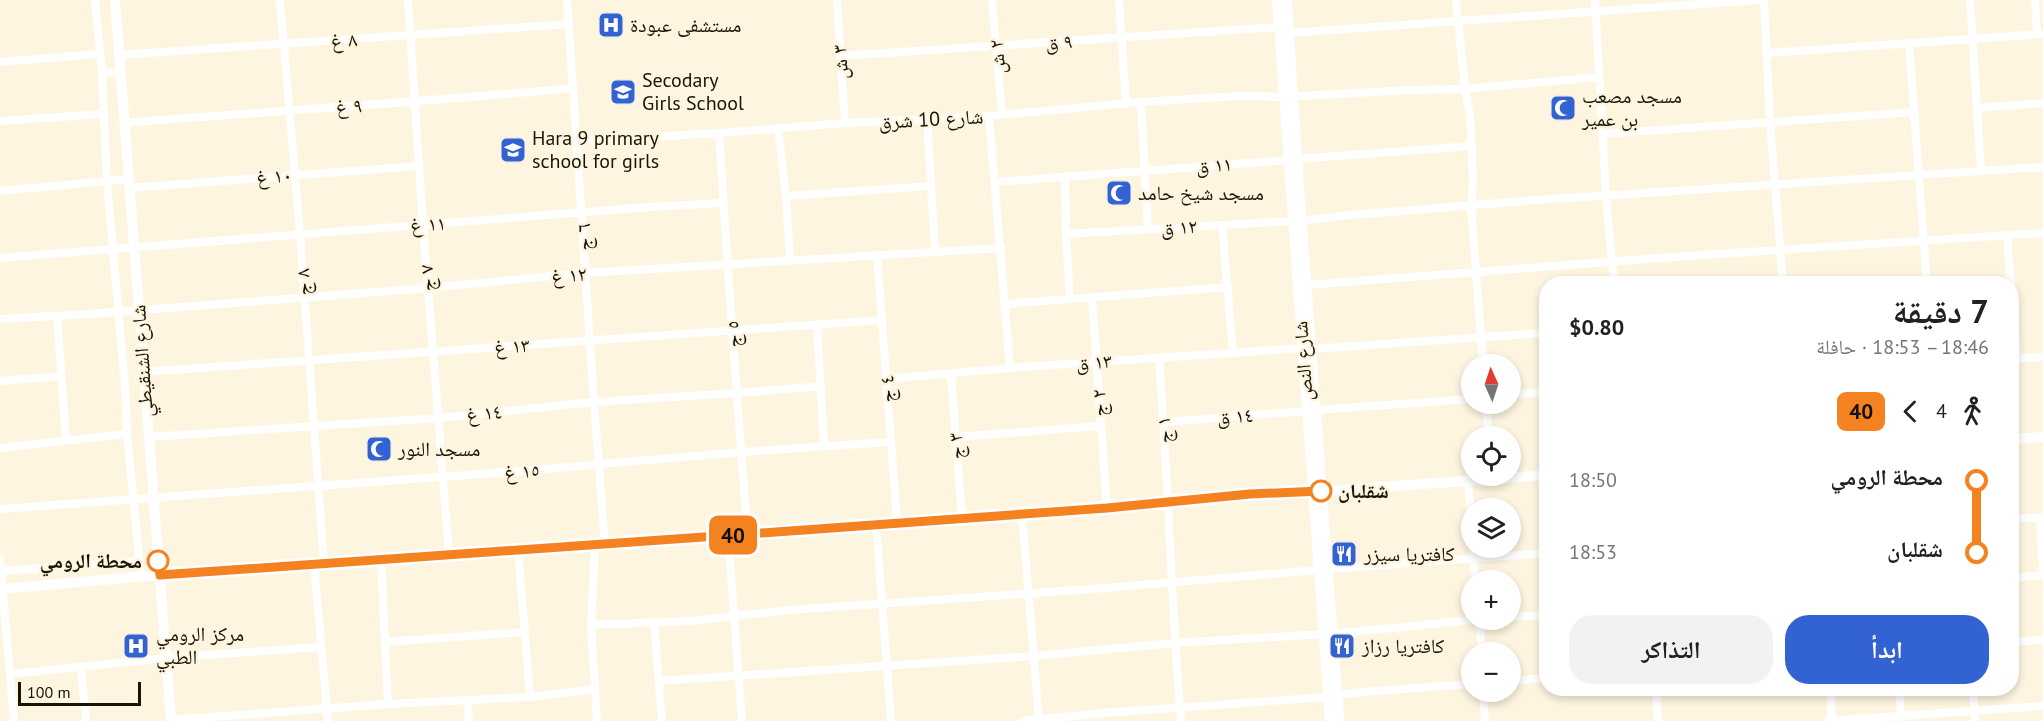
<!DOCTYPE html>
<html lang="ar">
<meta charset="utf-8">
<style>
:root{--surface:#fff;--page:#f2f2f2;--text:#202124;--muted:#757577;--accent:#3363d2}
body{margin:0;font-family:"PT Sans","Noto Naskh Arabic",sans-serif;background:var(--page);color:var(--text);direction:rtl;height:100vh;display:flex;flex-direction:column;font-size:22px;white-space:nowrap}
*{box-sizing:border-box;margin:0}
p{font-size:20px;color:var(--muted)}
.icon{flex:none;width:33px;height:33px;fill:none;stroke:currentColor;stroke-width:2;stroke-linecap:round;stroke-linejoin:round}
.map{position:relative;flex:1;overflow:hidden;direction:ltr}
.sheet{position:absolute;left:1539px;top:276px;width:480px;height:420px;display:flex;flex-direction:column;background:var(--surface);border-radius:24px;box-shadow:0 3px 9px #0003;direction:rtl}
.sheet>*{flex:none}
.badge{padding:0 12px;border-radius:9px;font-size:21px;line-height:39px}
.needle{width:39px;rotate:357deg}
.fabs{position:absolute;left:1461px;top:354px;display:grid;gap:12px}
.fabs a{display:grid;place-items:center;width:60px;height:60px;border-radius:50%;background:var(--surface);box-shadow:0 3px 9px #0003;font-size:30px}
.scale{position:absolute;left:18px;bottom:15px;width:123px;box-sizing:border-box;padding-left:6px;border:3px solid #191408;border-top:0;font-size:16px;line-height:21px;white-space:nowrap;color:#191408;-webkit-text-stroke:4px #fdf5e0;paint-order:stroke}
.map>.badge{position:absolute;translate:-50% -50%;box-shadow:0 0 0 3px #fff}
.legs{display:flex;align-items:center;gap:9px;height:66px;padding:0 30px;font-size:20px}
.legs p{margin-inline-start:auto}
.summary{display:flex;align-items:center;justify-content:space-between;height:102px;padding:0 30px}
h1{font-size:33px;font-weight:700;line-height:45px}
.primary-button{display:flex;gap:12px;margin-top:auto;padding:12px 30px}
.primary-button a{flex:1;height:69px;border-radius:24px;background:var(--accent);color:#fff;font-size:24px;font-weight:700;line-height:69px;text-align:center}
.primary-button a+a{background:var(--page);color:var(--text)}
ul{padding:0 30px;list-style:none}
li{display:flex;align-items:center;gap:21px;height:72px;font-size:22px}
li i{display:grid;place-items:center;width:9px;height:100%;margin:0 8px;background:currentColor}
li i::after{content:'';width:15px;height:15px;margin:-8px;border:4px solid;border-radius:50%;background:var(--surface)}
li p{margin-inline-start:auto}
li:first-child i{background:linear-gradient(#0000 50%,currentColor 0)}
li:last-child i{background:linear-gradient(currentColor 50%,#0000 0)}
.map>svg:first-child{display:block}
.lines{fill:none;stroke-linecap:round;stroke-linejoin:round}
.street{stroke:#fff;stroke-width:8}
.secondary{stroke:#fff;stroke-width:10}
.line-1-casing{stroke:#fff;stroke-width:14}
.line-1{stroke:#f58220;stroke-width:9}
.stop-1-dot{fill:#fff;stroke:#f58220;stroke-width:3}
.labels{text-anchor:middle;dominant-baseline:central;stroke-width:5;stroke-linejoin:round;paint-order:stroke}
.poi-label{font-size:20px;fill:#191408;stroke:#fdf5e0;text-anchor:start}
.street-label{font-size:20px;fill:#191408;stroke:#fdf5e0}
.stop-label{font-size:20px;font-weight:bold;fill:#191408;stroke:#fdf5e0;text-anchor:start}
</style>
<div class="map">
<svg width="2043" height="721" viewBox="0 0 2043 721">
<rect width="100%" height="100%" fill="#fdf5e0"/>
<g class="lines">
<!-- street -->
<g class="street">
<polyline points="95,0 102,73 107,182 125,387 127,434 141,577"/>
<polyline points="280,0 300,234 324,564"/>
<polyline points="408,0 423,225 449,555"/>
<polyline points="567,0 594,402 605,545"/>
<polyline points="837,0 845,123"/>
<polyline points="992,0 1002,114"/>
<polyline points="1119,0 1126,104"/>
<polyline points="1456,0 1465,89 1470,116 1473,180 1471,206 1483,364"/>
<polyline points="1595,0 1606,197 1614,284"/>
<polyline points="1764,0 1770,122 1783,284"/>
<polyline points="1970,0 1981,171"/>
<polyline points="2035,0 2037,34"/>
<polyline points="1289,33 1758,0"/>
<polyline points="1909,43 1927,284"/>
<polyline points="1768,53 2043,34"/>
<polyline points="119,55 569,24"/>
<polyline points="840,56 1279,27"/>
<polyline points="0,62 100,54"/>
<polyline points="102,73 120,72"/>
<polyline points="1141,102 1148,229"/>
<polyline points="1977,108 2043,103"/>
<polyline points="989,116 1010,368"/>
<polyline points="927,118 935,252"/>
<polyline points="0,121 104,114"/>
<path d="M124,123C274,111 424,102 574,88"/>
<polyline points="778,127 786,196 790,260"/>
<path d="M719,133C728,267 736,401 748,534"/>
<polyline points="1603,134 1915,112"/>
<polyline points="577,141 719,133 845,123 989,116 1141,102 1239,96 1285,97 1408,90 1465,89 1599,77"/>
<polyline points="1297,159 1472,146"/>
<polyline points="1065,177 1066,234 1070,298"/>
<polyline points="996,182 1288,160"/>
<polyline points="129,188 419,166"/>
<polyline points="0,191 128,179"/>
<polyline points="786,196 930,186"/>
<polyline points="1301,221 1351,215 1537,200 2043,167"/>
<polyline points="1222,225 1233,352"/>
<polyline points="1066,234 1293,221"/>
<polyline points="2007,235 2011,284"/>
<polyline points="877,255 897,522"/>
<polyline points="0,258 649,207 723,203"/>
<polyline points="1306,285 1686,256 2043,233"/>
<polyline points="2012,286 2017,359"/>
<polyline points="1092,298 1107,508"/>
<polyline points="1004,304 1228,287"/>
<polyline points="57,316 66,440"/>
<polyline points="0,319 90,314 428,288 585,273 1001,248"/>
<polyline points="817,325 824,446"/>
<polyline points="1311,349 1546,333"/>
<path d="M1159,357C1168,478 1171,600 1181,721"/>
<polyline points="2012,359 2043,357"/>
<polyline points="142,372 882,320"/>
<polyline points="951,374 962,518"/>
<polyline points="886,379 1010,368 1303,348"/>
<polyline points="0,381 61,376"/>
<polyline points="1510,395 1546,392"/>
<polyline points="1486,404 1489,436"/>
<polyline points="1316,410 1472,399"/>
<polyline points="1164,422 1307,411"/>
<polyline points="148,437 439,418 594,402 738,393 821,386"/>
<polyline points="956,437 1100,426"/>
<polyline points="0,448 127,434"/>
<polyline points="1468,480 1472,533"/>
<polyline points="0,509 522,471 741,452 890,442"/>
<polyline points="1022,513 1039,721"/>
<polyline points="2040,517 2043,571"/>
<polyline points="2012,519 2043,517"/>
<polyline points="876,524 891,721"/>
<polyline points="728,535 742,721"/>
<polyline points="595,546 591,625 597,721"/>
<polyline points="1473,548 1475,580"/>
<polyline points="518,550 530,697"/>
<polyline points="0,559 14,721"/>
<polyline points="381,560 388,704"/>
<polyline points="314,565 328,721"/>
<polyline points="1329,569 1546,553"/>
<polyline points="1,571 139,561"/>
<polyline points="2012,578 2043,575"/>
<polyline points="1510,617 1546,615"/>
<polyline points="1479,620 1482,652"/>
<polyline points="654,623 662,721"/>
<polyline points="591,625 690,621 789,610 1093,589 1318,570"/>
<polyline points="1332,634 1473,620"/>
<polyline points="385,642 525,632"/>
<polyline points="2012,642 2043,640"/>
<polyline points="81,667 86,721"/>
<polyline points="11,674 166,658 320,647"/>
<polyline points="659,681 1034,656 1174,643 1324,634"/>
<polyline points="1510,681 1546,678"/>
<polyline points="1656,688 1658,721"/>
<polyline points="1830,688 1832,721"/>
<polyline points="1899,688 1901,717"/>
<polyline points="1973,688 1975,721"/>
<polyline points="1483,692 1485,721"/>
<polyline points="1337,695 1361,692 1472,684"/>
<polyline points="467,701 469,721"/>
<polyline points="171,720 388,704 530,697 595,689"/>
<polyline points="1023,721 1102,713 1328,697"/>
<polyline points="1828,721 2043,706"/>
</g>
<!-- secondary -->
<g class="secondary">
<polyline points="115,0 171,721"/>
<polyline points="1277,0 1330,721"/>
<polyline points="1287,0 1297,159 1339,721"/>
<polyline points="2012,439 2043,437"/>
<polyline points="0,589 160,575 605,545 1107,508 1250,494 1312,492 1546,475"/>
</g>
</g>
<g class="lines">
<!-- line-1 casing -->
<g class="line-1-casing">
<polyline id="line-1" points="158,561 160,575 804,530 1107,508 1250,494 1321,491"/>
</g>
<!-- line-1 -->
<use href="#line-1" class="line-1"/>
</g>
<!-- icons -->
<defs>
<g id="hospital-square" transform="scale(1.35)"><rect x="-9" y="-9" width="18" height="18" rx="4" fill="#3363d2" stroke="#fdf5e0"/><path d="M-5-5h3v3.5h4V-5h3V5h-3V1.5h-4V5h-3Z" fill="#fff"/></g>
<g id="school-square" transform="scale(1.35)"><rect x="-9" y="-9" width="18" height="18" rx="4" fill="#3363d2" stroke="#fdf5e0"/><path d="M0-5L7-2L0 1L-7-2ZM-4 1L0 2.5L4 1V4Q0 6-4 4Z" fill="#fff"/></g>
<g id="mosque-square" transform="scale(1.35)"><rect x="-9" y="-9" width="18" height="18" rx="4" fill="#3363d2" stroke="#fdf5e0"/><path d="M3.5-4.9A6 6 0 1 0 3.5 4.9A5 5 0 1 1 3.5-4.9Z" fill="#fff"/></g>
<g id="restaurant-square" transform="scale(1.35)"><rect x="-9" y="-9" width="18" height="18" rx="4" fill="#3363d2" stroke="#fdf5e0"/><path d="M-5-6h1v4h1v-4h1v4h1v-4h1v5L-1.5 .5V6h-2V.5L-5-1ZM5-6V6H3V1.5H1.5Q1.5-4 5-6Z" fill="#fff"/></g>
</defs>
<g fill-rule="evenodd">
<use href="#hospital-square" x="611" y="25"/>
<use href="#school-square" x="623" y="92"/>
<use href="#mosque-square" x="1563" y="108"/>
<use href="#school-square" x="513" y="150"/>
<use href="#mosque-square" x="1119" y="193"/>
<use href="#mosque-square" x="379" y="449"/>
<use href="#restaurant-square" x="1344" y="554"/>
<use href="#hospital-square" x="136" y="646"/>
<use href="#restaurant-square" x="1342" y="646"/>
</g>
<!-- markers -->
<g class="stop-1-dot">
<circle cx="1321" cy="491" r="10"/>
<circle cx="158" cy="561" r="10"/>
</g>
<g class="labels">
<!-- poi labels -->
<g class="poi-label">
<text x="630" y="25">مستشفى عبودة</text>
<text x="642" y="80">Secodary<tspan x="642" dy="23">Girls School</tspan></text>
<text x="1582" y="96">مسجد مصعب<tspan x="1582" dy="23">بن عمير</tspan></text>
<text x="532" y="138">Hara 9 primary<tspan x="532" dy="23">school for girls</tspan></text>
<text x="1138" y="193">مسجد شيخ حامد</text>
<text x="398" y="449">مسجد النور</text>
<text x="1364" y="554">كافتريا سيزر</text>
<text x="156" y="634">مركز الرومي<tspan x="156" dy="23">الطبي</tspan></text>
<text x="1362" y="646">كافتريا رزاز</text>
</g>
<!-- street labels -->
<g class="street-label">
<text transform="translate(344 40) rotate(-4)">٨ غ</text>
<text transform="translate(1059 42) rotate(-4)">٩ ق</text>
<text transform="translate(997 57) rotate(-95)">٢ ش</text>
<text transform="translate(840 62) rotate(-93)">٣ ش</text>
<text transform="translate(349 106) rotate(-3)">٩ غ</text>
<text transform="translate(931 119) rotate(-3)">شارع 10 شرق</text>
<text transform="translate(1214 165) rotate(-4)">١١ ق</text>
<text transform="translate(274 176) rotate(-5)">١٠ غ</text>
<text transform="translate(428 224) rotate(-4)">١١ غ</text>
<text transform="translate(1179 227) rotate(-3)">١٢ ق</text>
<text transform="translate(584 237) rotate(-93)">٦ ج</text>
<text transform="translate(569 275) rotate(-5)">١٢ غ</text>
<text transform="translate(427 278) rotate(-95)">٧ ج</text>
<text transform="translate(303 282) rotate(-94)">٨ ج</text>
<text transform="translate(733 334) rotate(-94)">٥ ج</text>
<text transform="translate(512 346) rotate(-4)">١٣ غ</text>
<text transform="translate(142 361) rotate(-94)">شارع الشنقيطي</text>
<text transform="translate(1303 361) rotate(-94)">شارع النص</text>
<text transform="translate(1094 362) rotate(-4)">١٣ ق</text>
<text transform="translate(887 389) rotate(-94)">٤ ج</text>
<text transform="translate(1099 403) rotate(-93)">٢ ج</text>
<text transform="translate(484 413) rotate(-6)">١٤ غ</text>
<text transform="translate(1235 416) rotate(-4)">١٤ ق</text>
<text transform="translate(1164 430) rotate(-95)">١ ج</text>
<text transform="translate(956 446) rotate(-95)">٣ ج</text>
<text transform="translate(522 471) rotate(-5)">١٥ غ</text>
</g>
<!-- stop labels -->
<g class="stop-label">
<text x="1338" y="491">شقلبان</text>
<text x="142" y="561" text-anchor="end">محطة الرومي</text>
</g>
</g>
</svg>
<div class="fabs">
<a><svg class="needle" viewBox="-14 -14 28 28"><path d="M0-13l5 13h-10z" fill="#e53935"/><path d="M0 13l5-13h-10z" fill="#757577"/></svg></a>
<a><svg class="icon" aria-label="locate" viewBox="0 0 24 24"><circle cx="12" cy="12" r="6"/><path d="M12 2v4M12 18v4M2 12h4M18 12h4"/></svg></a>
<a><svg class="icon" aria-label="layers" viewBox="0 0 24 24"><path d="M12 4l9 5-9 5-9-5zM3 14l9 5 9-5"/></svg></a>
<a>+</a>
<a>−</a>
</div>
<div class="scale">100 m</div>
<b class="badge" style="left:733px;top:535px;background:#f58220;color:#111">40</b>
<section class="sheet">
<div class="summary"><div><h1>7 دقيقة</h1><p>18:46 – 18:53 · حافلة</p></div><b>$0.80</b></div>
<div class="legs"><svg class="icon" aria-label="walk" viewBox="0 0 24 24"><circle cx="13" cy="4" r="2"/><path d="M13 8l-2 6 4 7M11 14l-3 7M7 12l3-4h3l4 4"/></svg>4<svg class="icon" aria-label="back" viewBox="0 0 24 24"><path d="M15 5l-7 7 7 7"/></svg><b class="badge" style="background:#f58220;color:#111">40</b></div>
<ul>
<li><i style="color:#f58220"></i><b>محطة الرومي</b><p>18:50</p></li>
<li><i style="color:#f58220"></i><b>شقلبان</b><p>18:53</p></li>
</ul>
<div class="primary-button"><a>ابدأ</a><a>التذاكر</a></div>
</section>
</div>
